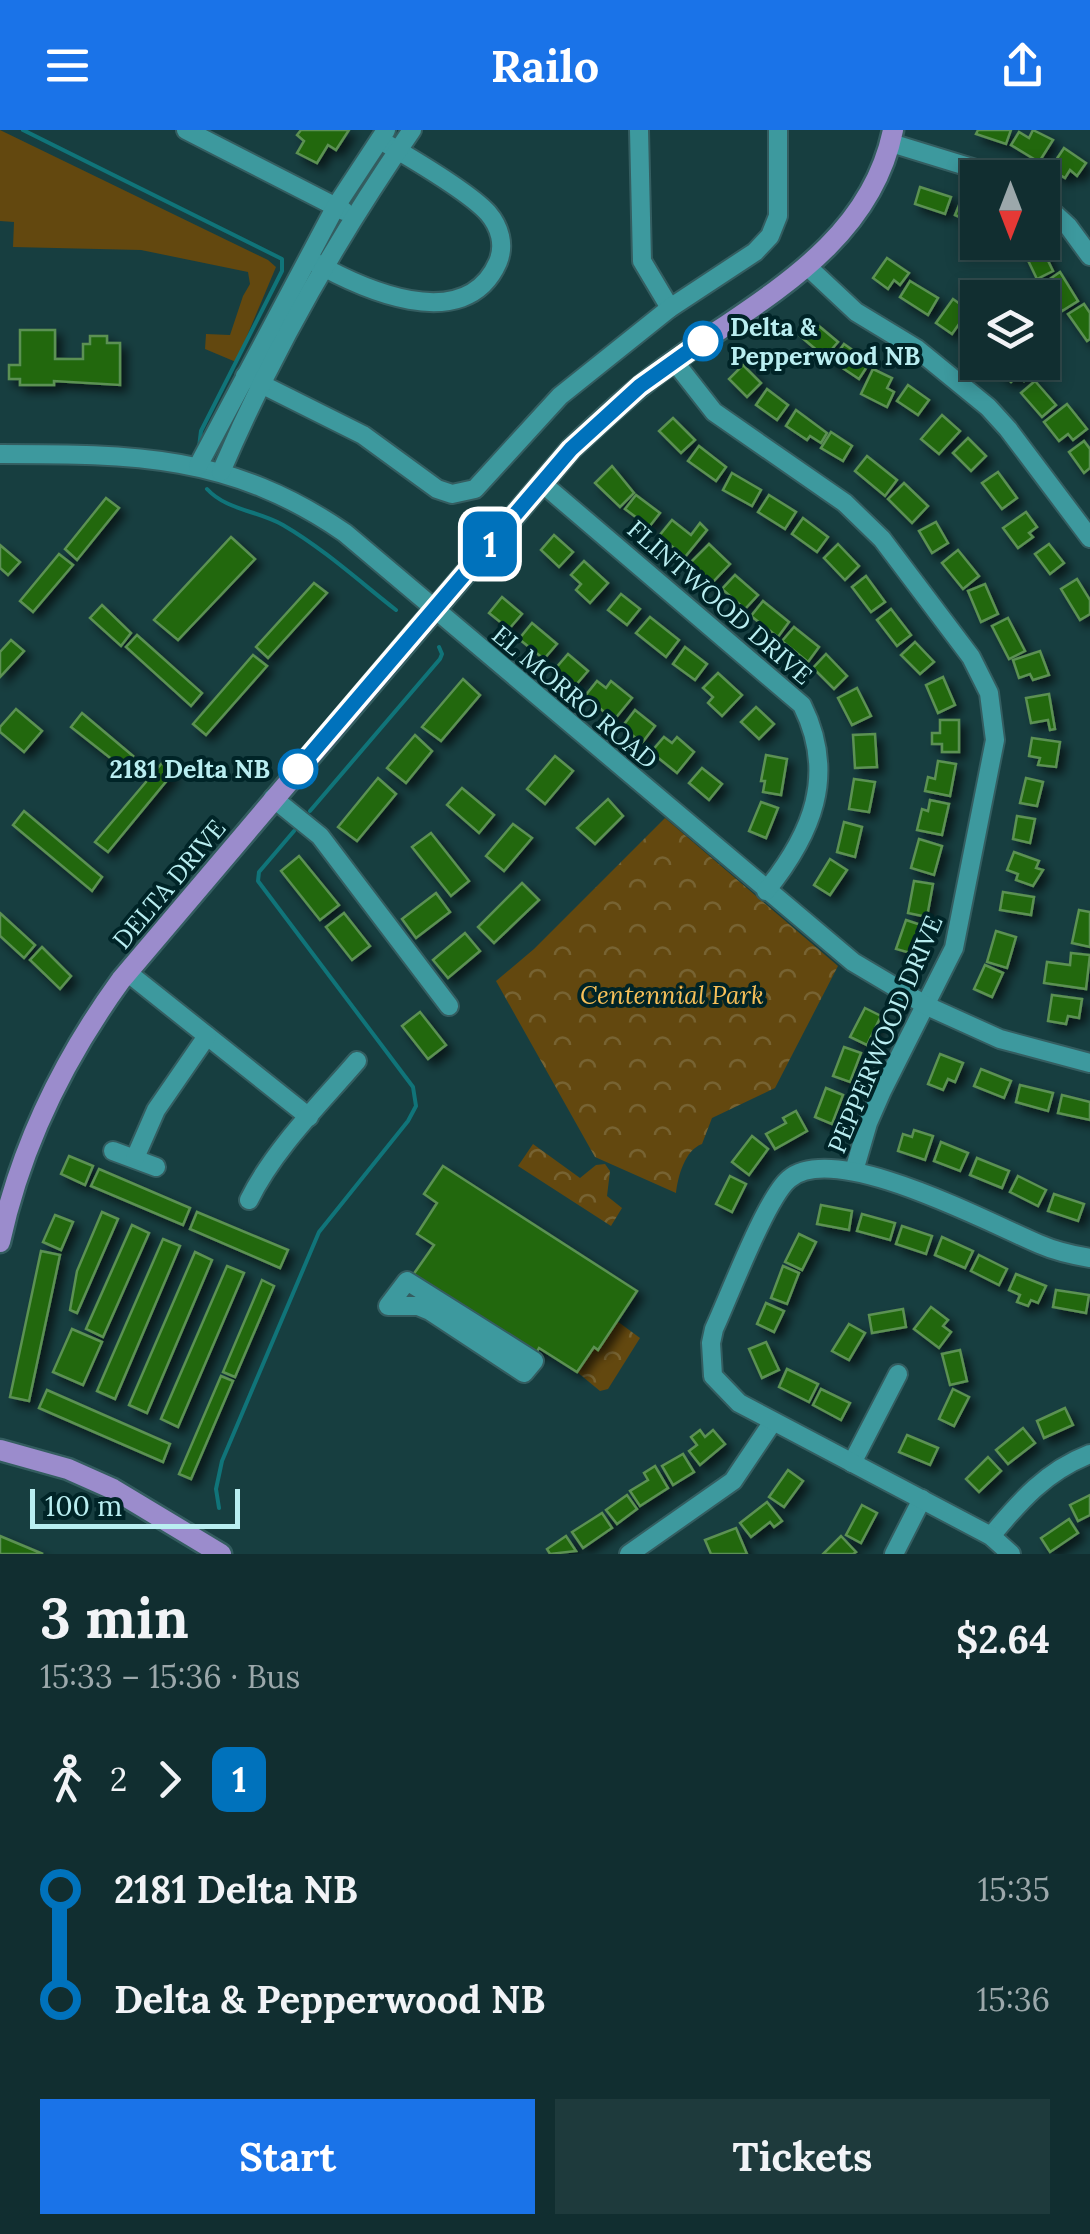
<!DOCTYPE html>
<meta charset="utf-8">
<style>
:root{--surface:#112e30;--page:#1e3a3c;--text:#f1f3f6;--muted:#9ca8ab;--line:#304a4c;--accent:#1a73e8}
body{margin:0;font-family:Lora,serif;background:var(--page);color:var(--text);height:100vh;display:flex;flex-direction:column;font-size:38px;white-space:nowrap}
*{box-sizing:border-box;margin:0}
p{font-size:32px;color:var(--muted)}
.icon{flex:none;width:55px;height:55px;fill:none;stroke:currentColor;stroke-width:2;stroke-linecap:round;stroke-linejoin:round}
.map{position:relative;height:1424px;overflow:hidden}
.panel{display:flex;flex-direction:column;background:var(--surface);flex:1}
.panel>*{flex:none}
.badge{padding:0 20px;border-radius:15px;font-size:35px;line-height:65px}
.needle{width:65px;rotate:180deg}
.tools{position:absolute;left:960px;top:30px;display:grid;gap:20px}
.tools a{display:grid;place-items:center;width:100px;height:100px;border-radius:0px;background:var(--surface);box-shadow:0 5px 15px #0003,0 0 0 2px var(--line);font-size:50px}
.scale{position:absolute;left:30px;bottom:25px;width:210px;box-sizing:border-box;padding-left:10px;border:5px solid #b9eef1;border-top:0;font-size:28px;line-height:35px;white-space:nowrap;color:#b9eef1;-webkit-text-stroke:8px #002427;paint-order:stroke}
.map>.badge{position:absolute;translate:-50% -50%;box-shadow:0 0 0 5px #fff}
.legs{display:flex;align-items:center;gap:15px;height:110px;padding:0 40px;font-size:32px}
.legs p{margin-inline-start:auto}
.summary{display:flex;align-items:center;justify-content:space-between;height:170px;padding:0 40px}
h1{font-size:55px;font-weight:800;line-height:75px}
.button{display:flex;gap:20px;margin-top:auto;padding:20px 40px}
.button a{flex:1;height:115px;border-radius:0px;background:var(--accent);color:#fff;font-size:40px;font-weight:800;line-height:115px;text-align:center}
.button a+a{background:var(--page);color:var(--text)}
ul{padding:0 40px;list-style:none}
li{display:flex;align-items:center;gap:35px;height:110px;font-size:38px}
li i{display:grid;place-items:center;width:15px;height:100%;margin:0 12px;background:currentColor}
li i::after{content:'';width:25px;height:25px;margin:-12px;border:8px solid;border-radius:50%;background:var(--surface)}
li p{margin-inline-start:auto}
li:first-child i{background:linear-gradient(#0000 50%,currentColor 0)}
li:last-child i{background:linear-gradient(currentColor 50%,#0000 0)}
header{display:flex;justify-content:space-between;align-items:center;height:130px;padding:0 40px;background:var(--accent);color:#fff;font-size:45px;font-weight:800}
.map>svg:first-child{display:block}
.grass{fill:#63480f}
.park{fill:url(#park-crowns)}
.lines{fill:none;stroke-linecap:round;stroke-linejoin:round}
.stream{stroke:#107479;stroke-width:4}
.building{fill:#216810;stroke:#5c9152;stroke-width:2.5;filter:url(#shadow)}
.minor-casing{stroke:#345d60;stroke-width:22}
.major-casing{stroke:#345d60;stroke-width:25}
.minor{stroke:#3d999e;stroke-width:18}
.major{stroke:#9b8ccc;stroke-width:20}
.line-1-casing{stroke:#fff;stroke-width:22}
.line-1{stroke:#0072bc;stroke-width:15}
.stop-1-dot{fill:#fff;stroke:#0072bc;stroke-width:5}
.labels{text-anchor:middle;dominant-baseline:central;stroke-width:8;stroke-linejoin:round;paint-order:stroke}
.stop-label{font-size:25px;font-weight:bold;fill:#b9eef1;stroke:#002427;text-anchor:start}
.street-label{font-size:25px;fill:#b9eef1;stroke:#002427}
.park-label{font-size:25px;font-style:italic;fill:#f7c059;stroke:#002427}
</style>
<header><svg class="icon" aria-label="menu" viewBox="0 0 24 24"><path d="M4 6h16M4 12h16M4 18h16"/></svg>Railo<svg class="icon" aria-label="share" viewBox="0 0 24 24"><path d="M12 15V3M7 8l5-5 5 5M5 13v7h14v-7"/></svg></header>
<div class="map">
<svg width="1090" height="1424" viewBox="0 0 1090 1424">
<defs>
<pattern id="park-crowns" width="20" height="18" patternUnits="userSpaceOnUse" patternTransform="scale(2.5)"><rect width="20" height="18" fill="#63480f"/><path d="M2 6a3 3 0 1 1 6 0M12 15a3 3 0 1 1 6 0" fill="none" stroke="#776332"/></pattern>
<filter id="shadow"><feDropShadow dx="6" dy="6" stdDeviation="5" flood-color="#0009"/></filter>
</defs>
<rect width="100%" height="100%" fill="#173e40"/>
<!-- grass -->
<polygon class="grass" points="0,0 268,130 276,137 236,232 205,219 206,204 230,205 243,166 250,154 248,142 141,120 13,117 14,92 0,91"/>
<!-- park -->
<g class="park">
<path d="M665,688L838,836L775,958L712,988L702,1014C685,1020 678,1046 676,1063L595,1027L496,851L534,819Z"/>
<polygon points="533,1014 580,1048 596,1035 605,1034 610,1041 607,1066 622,1078 611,1096 518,1036"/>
<polygon points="617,1191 640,1208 608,1259 600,1261 577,1242 594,1217 599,1219"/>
</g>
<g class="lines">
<!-- stream -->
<g class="stream">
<polyline points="23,0 282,129 282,141 201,301 199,317"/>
<path d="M207,359C226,380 259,381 283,395C324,419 359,451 396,480"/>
<polyline points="310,681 440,529 442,524 439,517"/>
<polyline points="219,1378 216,1359 222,1331 319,1102 408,991 416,976 413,957 258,751 259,742 294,701"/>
</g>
</g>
<!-- building -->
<g class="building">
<polygon points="301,0 349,0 336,20 328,15 317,33 297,23 304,11 297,5"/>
<polygon points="978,0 1011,0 1006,14 976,4"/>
<polygon points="1033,0 1053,10 1039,32 1011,15 1019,2 1029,8"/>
<polygon points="1064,18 1086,33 1077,46 1070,40 1065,48 1050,39"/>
<polygon points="920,57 951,67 945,84 915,74"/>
<polygon points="962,68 978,75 977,95 955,85"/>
<polygon points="1040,114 1053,141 1037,149 1024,122"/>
<polygon points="887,128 909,143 900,155 894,150 888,159 873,148"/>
<polygon points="1060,142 1078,171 1062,181 1044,153"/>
<polygon points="910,151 938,168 928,185 900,167"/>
<polygon points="953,169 974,184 964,198 959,194 952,204 936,193"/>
<polygon points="1084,174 1090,183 1090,209 1087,211 1068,184"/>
<polygon points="813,191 838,212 825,227 800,206"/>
<polygon points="20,200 55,200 55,229 83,229 83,214 90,214 90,206 107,206 107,213 120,213 120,255 54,251 54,255 20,255 20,249 9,249 9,235 20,235"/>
<polygon points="844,214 870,232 859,249 832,231"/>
<polygon points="1004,232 1029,232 1035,239 1024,251 1018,245 1011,252 997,239"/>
<polygon points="743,235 761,253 747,267 729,249"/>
<polygon points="873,239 892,248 887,258 894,262 887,277 861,264"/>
<polygon points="1035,251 1056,275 1042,287 1021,263"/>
<polygon points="908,255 929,270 918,285 897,271"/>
<polygon points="767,259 788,275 777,290 756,275"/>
<polygon points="1067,274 1087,299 1073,310 1068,304 1059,311 1044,292"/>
<polygon points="796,280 827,303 821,313 810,306 807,310 786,296"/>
<polygon points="942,285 960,301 939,324 921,309"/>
<polygon points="673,288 695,310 681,323 659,301"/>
<polygon points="831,302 852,316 843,331 821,318"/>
<polygon points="968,308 986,326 971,341 953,323"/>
<polygon points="1084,311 1090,319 1090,338 1084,343 1069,322"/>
<polygon points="699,316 726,337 716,351 688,331"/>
<polygon points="867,326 897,350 885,366 855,341"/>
<polygon points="612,336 634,363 620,377 595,353"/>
<polygon points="998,342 1017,368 1002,379 982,353"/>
<polygon points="732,343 761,360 752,376 723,360"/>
<polygon points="904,353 928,376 912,393 888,369"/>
<polygon points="636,365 660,383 649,397 625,379"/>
<polygon points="769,365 796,382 785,399 758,382"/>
<polygon points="106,368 119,378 77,430 65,419"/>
<polygon points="1026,382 1037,397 1029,403 1033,407 1018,418 1003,398"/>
<polygon points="803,388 828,407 817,422 792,404"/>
<polygon points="672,390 691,405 700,393 707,400 685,427 659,406"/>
<polygon points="936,392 948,413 932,423 919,401"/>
<polygon points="554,405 573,422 559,437 541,420"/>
<polygon points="231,407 255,429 178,510 154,490"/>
<polygon points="709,414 730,434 711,454 690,433"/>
<polygon points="838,414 859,436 845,450 824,428"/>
<polygon points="1049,414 1064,433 1050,444 1035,424"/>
<polygon points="0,415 20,432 8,445 0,438"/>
<polygon points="958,420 979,446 963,459 942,433"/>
<polygon points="59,424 73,435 33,482 20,471"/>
<polygon points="584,431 608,453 590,473 576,460 581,454 571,445"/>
<polygon points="735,445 758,465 745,479 722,459"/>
<polygon points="866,446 885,472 871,482 852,457"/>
<polygon points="1077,449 1090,470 1090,484 1080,490 1061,459"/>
<polygon points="314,453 327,463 268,528 256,517"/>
<polygon points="985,454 998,484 981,492 968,461"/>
<polygon points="621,464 640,479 627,495 608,480"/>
<polygon points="502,467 522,484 509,499 489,483"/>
<polygon points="763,471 789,492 778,507 751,486"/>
<polygon points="102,475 131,503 121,516 90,488"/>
<polygon points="891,479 911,505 897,516 877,490"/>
<polygon points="650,487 679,510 666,527 636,503"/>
<polygon points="1008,488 1025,521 1009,529 992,496"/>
<polygon points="532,493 557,514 544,529 519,509"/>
<polygon points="794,497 819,517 808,532 782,511"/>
<polygon points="137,505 202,563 191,576 126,517"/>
<polygon points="11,510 24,521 0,547 0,522"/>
<polygon points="915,512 934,532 920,544 901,525"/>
<polygon points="685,517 707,534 695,550 673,534"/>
<polygon points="1040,521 1049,545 1033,550 1030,544 1019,548 1013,530"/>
<polygon points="568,524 588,541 575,556 555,539"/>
<polygon points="826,524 847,546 834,559 813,538"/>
<polygon points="253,525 267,536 206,605 193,594"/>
<polygon points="718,543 742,565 722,586 708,573 713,567 703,558"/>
<polygon points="943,547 955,575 938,583 926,555"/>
<polygon points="463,549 480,565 441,611 422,597"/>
<polygon points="597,551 606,558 611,551 632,568 614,590 585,566"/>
<polygon points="857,558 871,586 852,595 838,568"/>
<polygon points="1049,564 1055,599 1050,600 1048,590 1031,593 1026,568"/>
<polygon points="756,577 774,594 759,609 741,592"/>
<polygon points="16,579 42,601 24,622 0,602 0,597"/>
<polygon points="635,580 655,596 642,613 622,597"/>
<polygon points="82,583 133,626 123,638 71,597"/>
<polygon points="940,590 959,590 959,622 942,622 942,614 932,614 932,603 940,603"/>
<polygon points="875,604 877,637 855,638 853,605"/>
<polygon points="415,605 432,621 406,653 387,638"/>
<polygon points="664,607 672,613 677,607 694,622 677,643 651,622"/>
<polygon points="1032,608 1060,612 1056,637 1038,635 1040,628 1029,626"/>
<polygon points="766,625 787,629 781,665 763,662 765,651 761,651"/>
<polygon points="555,626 573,641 545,674 527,659"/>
<polygon points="938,631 956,634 950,666 925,661 928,647 935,649"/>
<polygon points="162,633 173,643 108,722 95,712"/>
<polygon points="702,638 722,654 709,670 689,653"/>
<polygon points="378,648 396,664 357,711 338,697"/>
<polygon points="1026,648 1043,652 1037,676 1020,673"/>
<polygon points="854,649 875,652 869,682 849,679"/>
<polygon points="462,658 494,685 479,703 447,675"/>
<polygon points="608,669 623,686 595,714 577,698"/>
<polygon points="930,670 949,674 942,705 917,700 922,679 928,681"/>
<polygon points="761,672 778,678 766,708 749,701"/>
<polygon points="24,681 102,747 92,761 13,695"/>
<polygon points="1017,686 1035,689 1030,713 1013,709"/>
<polygon points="844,692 862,697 855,727 837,722"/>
<polygon points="513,694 532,708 504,741 486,726"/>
<polygon points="431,703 469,751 451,766 412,717"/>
<polygon points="919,709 942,716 934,745 911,738"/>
<polygon points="1014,722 1039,731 1036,738 1043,740 1033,756 1016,750 1018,744 1007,740"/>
<polygon points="299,726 339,775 320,790 281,741"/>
<polygon points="830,729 847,740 830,765 814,755"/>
<polygon points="914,751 933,754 927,787 908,783"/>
<polygon points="522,753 539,770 494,813 478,797"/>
<polygon points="1003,762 1034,767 1031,785 1000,780"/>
<polygon points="436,763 450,782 416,808 402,789"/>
<polygon points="1079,780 1090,782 1090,817 1072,813"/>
<polygon points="0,783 35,815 24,828 0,806"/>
<polygon points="344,783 370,816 352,830 326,797"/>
<polygon points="906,790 924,796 914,824 896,819"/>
<polygon points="996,801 1016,807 1007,838 987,832"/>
<polygon points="465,803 480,821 448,848 433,830"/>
<polygon points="42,817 71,846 60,859 30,830"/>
<polygon points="1071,823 1090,825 1086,859 1044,853 1047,832 1070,835"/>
<polygon points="985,835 1003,843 992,867 974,859"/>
<polygon points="1052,865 1082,869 1079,888 1068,886 1066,894 1048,891"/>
<polygon points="865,878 881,886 867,915 850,907"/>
<polygon points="420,882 446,915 428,929 402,896"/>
<polygon points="844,917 861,923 850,952 833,946"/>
<polygon points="940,924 963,933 955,952 948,949 943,960 928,954"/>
<polygon points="981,939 1011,951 1004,968 974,956"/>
<polygon points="1020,955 1053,963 1048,981 1016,972"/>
<polygon points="826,958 843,965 832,994 815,987"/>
<polygon points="1062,965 1090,972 1090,990 1058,983"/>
<polygon points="796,981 807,1001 775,1019 766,1004 786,993 783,988"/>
<polygon points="914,1000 933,1006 925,1030 898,1021 903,1004 912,1007"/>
<polygon points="752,1006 768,1019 749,1045 732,1032"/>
<polygon points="941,1012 968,1023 960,1041 934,1031"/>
<polygon points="69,1026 93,1036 85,1055 61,1044"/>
<polygon points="977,1028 1009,1041 1002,1058 970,1045"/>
<polygon points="443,1036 637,1161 598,1220 594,1217 577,1242 539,1218 535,1225 413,1145 434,1115 417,1104 437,1073 424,1064"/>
<polygon points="99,1039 190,1078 183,1095 91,1056"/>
<polygon points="730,1046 746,1054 732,1082 716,1074"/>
<polygon points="1018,1046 1046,1060 1038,1076 1010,1062"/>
<polygon points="1054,1064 1084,1074 1078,1091 1048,1081"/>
<polygon points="821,1075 852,1081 849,1100 817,1094"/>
<polygon points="102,1082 118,1089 77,1183 70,1180 77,1141"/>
<polygon points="197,1082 288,1120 280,1138 190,1099"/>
<polygon points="862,1084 895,1093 890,1110 857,1101"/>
<polygon points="55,1085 73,1092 61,1120 43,1112"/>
<polygon points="132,1095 149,1103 103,1207 86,1199"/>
<polygon points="902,1096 932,1106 926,1124 896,1114"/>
<polygon points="799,1104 816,1112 802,1140 785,1132"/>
<polygon points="942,1107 973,1121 965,1138 935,1125"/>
<polygon points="163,1109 180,1116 115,1269 97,1261"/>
<polygon points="41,1121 60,1125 29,1271 10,1267"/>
<polygon points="195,1122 212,1130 147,1283 129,1275"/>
<polygon points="979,1125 1007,1139 999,1155 971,1141"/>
<polygon points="227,1136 244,1143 178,1297 161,1289"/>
<polygon points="783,1136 799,1143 787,1174 771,1168"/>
<polygon points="1016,1144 1046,1156 1038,1173 1031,1170 1028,1176 1017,1172 1020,1165 1009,1160"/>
<polygon points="262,1150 274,1156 235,1247 223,1242"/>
<polygon points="1056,1160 1089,1165 1086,1183 1053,1177"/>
<polygon points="766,1173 784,1181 774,1202 757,1194"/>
<polygon points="931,1177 948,1190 943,1196 951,1202 939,1218 914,1199"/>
<polygon points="903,1179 906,1197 872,1203 869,1185"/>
<polygon points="849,1194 865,1203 849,1230 832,1221"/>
<polygon points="72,1199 102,1212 83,1255 53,1242"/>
<polygon points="766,1212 779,1240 762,1248 749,1219"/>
<polygon points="960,1220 967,1251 950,1255 942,1224"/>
<polygon points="787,1239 818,1254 809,1272 779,1257"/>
<polygon points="221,1246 233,1251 191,1349 179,1344"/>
<polygon points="821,1259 850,1273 841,1290 813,1275"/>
<polygon points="953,1259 969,1267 954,1296 939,1289"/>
<polygon points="47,1260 170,1314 163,1332 39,1278"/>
<polygon points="1065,1278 1073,1295 1044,1308 1037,1291"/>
<polygon points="1023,1298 1035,1313 1008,1334 996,1320"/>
<polygon points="700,1300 705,1307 713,1300 725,1314 700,1335 689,1321 697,1315 691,1307"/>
<polygon points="907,1305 938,1318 930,1335 899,1322"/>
<polygon points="683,1324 694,1342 673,1355 662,1336"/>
<polygon points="988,1327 1001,1341 979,1362 966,1349"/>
<polygon points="655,1336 668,1358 640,1376 630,1361 648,1350 644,1343"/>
<polygon points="788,1340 803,1351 784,1377 769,1367"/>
<polygon points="627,1365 637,1379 617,1394 606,1380"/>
<polygon points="1090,1365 1090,1385 1078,1391 1070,1375"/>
<polygon points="767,1372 782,1391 774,1397 770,1392 751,1407 740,1393"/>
<polygon points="862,1375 877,1383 861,1413 846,1405"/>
<polygon points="602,1383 612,1398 583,1418 572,1402"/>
<polygon points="1069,1389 1078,1403 1050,1422 1041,1408"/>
<polygon points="736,1398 747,1424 711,1424 705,1410"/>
<polygon points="0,1406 43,1424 0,1424"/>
<polygon points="566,1406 576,1421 550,1424 547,1419"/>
<polygon points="841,1406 856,1422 853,1424 823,1424"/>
</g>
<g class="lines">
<!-- minor casing -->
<g class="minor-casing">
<g id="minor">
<polyline points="186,0 344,81"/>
<polyline points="639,0 642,131 670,178"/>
<polyline points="891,13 1005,48"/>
<polyline points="1042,72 1068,96 1090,126"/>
<path d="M309,129C359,158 465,208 498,132C505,115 500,97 488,83C469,62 406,25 380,10"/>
<polyline points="808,137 856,182 917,219 988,277 1008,299 1090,408"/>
<polyline points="674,231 714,282 845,373 882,409 971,527 989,563 995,610 954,818 882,961 868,993 854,1041"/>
<polyline points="245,246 363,305 437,359 452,364 475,359 560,266 670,178 755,122 770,106 778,86 778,0"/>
<path d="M0,324C133,324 231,324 345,403L853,832L927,876L1000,909L1090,933"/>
<polyline points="198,336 336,76 386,0"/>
<path d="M221,342C272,222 338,107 412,0"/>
<path d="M542,353L802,575C837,645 812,704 766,761"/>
<polyline points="273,668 320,706 449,876"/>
<polyline points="127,842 309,987"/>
<polyline points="113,1021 156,1037"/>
<polyline points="135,1028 156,980 207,906"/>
<path d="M249,1070C274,1019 320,974 357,931"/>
<polygon points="407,1151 534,1231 524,1243 430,1181 418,1176 388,1176"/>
<polyline points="852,1333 898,1244"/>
<path d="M991,1406C1020,1371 1046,1341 1090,1324"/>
<polyline points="629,1424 733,1351 772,1293"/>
<polyline points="894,1424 922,1369"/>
<path d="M1011,1424L991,1406L739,1273L713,1246L711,1213L714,1199C729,1167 766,1068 789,1049C835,1010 989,1093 1039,1114C1055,1121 1072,1125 1090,1128"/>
</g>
</g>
<!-- major casing -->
<g class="major-casing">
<g id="major">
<path d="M0,1112C21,1015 63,930 121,850L571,319C605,287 639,255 677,229C764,167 870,114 893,0"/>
<polyline points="0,1320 68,1339 113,1359 221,1424"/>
</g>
</g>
<!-- minor -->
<use href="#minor" class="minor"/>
<!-- major -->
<use href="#major" class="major"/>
</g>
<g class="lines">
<!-- line-1 casing -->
<g class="line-1-casing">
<polyline id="line-1" points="298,639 571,319 640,256 703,211"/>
</g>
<!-- line-1 -->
<use href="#line-1" class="line-1"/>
</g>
<!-- markers -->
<g class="stop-1-dot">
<circle cx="703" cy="211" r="18"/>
<circle cx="298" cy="639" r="18"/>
</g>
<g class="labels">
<!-- stop labels -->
<g class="stop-label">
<text x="730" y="197">Delta &amp;<tspan x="730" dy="29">Pepperwood NB</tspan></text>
<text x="270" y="639" text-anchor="end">2181 Delta NB</text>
</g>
<!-- street labels -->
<g class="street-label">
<text transform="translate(720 472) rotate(41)">FLINTWOOD DRIVE</text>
<text transform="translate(575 567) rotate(40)">EL MORRO ROAD</text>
<text transform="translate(169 754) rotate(-50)">DELTA DRIVE</text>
<text transform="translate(885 904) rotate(-67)">PEPPERWOOD DRIVE</text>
</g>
<!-- park labels -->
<g class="park-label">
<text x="672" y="865">Centennial Park</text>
</g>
</g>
</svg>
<div class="tools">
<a><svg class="needle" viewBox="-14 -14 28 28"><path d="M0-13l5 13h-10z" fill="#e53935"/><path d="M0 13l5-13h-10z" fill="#9ca8ab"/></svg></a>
<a><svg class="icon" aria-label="layers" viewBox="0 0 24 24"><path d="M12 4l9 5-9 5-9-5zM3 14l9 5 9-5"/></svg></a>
</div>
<div class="scale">100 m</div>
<b class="badge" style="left:490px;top:414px;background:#0072bc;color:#fff">1</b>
</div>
<section class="panel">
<div class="summary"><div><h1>3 min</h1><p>15:33 – 15:36 · Bus</p></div><b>$2.64</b></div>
<div class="legs"><svg class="icon" aria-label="walk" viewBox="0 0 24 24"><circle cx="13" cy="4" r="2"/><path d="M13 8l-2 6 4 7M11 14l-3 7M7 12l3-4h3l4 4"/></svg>2<svg class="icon" aria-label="forward" viewBox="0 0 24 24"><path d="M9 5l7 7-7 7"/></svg><b class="badge" style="background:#0072bc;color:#fff">1</b></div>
<ul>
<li><i style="color:#0072bc"></i><b>2181 Delta NB</b><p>15:35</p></li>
<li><i style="color:#0072bc"></i><b>Delta &amp; Pepperwood NB</b><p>15:36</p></li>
</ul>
<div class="button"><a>Start</a><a>Tickets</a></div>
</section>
